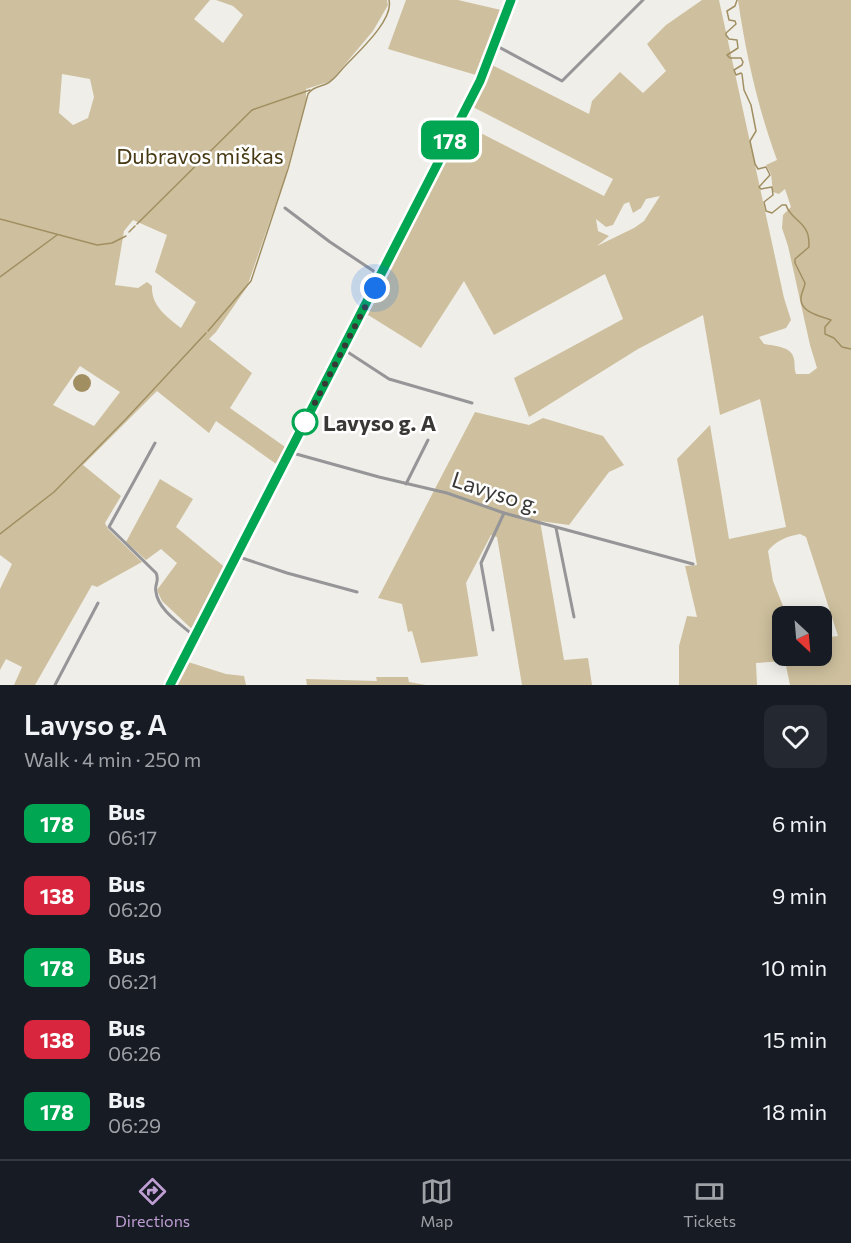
<!DOCTYPE html>
<meta charset="utf-8">
<style>
:root{--surface:#171b24;--page:#242831;--text:#f1f3f6;--muted:#9ea1a6;--line:#363941;--accent:#be9ed3}
body{margin:0;font-family:Commissioner,sans-serif;background:var(--page);color:var(--text);height:100vh;display:flex;flex-direction:column;font-size:22px;white-space:nowrap}
*{box-sizing:border-box;margin:0}
p{font-size:20px;color:var(--muted)}
.icon{flex:none;width:33px;height:33px;fill:none;stroke:currentColor;stroke-width:2;stroke-linecap:round;stroke-linejoin:round}
.map{position:relative;height:685px;overflow:hidden}
.panel{display:flex;flex-direction:column;background:var(--surface);flex:1}
.panel>*{flex:none}
.badge{padding:0 12px;border-radius:9px;font-size:21px;line-height:39px}
.needle{width:39px;rotate:154deg}
.controls{position:absolute;left:772px;top:606px;display:grid;gap:12px}
.controls a{display:grid;place-items:center;width:60px;height:60px;border-radius:12px;background:var(--surface);box-shadow:0 3px 15px #0003;font-size:30px}
.you{position:absolute;width:30px;height:30px;margin:-15px;border:4px solid #fff;border-radius:50%;background:#1a73e8;box-shadow:0 0 0 9px #1a73e833}
.map>.badge{position:absolute;translate:-50% -50%;box-shadow:0 0 0 3px #fff}
.round{display:grid;place-items:center;flex:none;width:63px;height:63px;border-radius:12px;background:var(--page)}
.headline{display:flex;align-items:center;justify-content:space-between;height:102px;padding:0 24px}
h1{font-size:28px;font-weight:600;line-height:45px}
ul{padding:0;list-style:none}
li{display:flex;align-items:center;gap:18px;height:72px;padding:0 24px}
li div{flex:1}
li b{display:block;font-size:22px}
li em{font-style:normal}
li .badge{min-width:66px;font-weight:700;text-align:center}
.tab-bar{display:flex;justify-content:space-around;align-items:center;height:84px;border-top:2px solid var(--line);background:var(--surface);font-size:16px;color:var(--muted)}
.tab-bar a{display:grid;justify-items:center;gap:3px}
.tab-bar .active{color:var(--accent)}
.map>svg:first-child{display:block}
.green{fill:#cec09e;fill-rule:evenodd}
.water{fill:#a18f62}
.lines{fill:none;stroke-linecap:round;stroke-linejoin:round}
.stream{stroke:#a18f62;stroke-width:1.5}
.street{stroke:#969597;stroke-width:3}
.secondary{stroke:#6d6b6e;stroke-width:4.5}
.line-casing{stroke:#fff;stroke-width:14}
.line{stroke:#00a651;stroke-width:9}
.walk{stroke:#393836;stroke-width:6;stroke-dasharray:0 10.8}
.stop-dot{fill:#fff;stroke:#00a651;stroke-width:3}
.labels{text-anchor:middle;dominant-baseline:central;stroke-width:5;stroke-linejoin:round;paint-order:stroke}
.park-label{font-size:22px;fill:#473a14;stroke:#fff}
.stop-label{font-size:22px;font-weight:bold;fill:#393836;stroke:#fff;text-anchor:start}
.street-label{font-size:22px;fill:#393836;stroke:#fff}
</style>
<div class="map">
<svg width="851" height="685" viewBox="0 0 851 685">
<rect width="100%" height="100%" fill="#f0eee9"/>
<!-- green -->
<g class="green">
<path d="M0,0H210L194,19L223,43L243,15L233,6L216,0H387L388,5L373,31L331,81L306,89V99L285,177L247,287L216,332L209,339L252,373L230,408L288,449L279,466L216,421L209,433L157,391L83,465L121,496L105,523L108,529L142,562L97,587L92,585L35,685H14L22,667L6,659L0,670V589L12,564L0,555ZM62,74L90,79L94,97L88,118L73,125L59,113ZM133,220L167,235L155,272L196,302L181,328C167,317 151,306 152,286L147,282L138,288L115,285L124,231ZM80,366L120,392L94,426L53,405Z"/>
<polygon points="406,0 458,0 501,10 476,75 388,49"/>
<path d="M702,0H719L784,298L791,320L786,328L759,337L764,344C774,346 792,346 794,359C795,365 794,368 796,374H809L817,368L810,345L788,246L782,228L783,215L791,207L785,189L779,194L773,192L771,174L766,165L777,160C758,108 746,55 738,0H851V685H790L785,661L756,663L757,685H679V646L687,616L697,617L685,566L697,565L677,459L710,425L729,539L786,527L760,399L720,415L703,315L638,349L529,417L514,378L623,319L605,274L494,335L464,281L421,348L365,313L463,124L604,196L613,179L471,106L490,64L589,114L592,101L620,72L643,93L666,71L647,44L666,25ZM660,196L644,221L634,228L597,246L609,236L598,231L596,219L606,227L613,225L624,204L629,202L633,213L641,208L646,199ZM800,534L806,537L838,636L822,638V656H783V616H787L773,581L768,551C775,541 788,536 800,534Z"/>
<polygon points="475,412 529,425 543,418 603,436 624,465 609,472 569,525 540,521 564,660 588,658 592,685 522,685 497,537 491,535 466,583 478,656 421,663 412,631 408,632 402,604 378,598"/>
<polygon points="160,479 193,499 176,527 227,569 195,632 162,601 157,590 177,563 161,549 146,560 126,542"/>
<polygon points="185,661 226,674 244,676 246,685 174,685"/>
<polygon points="376,677 408,677 409,682 426,685 307,685 306,679 377,681"/>
</g>
<!-- water -->
<circle class="water" cx="82" cy="383" r="9"/>
<g class="lines">
<!-- stream -->
<g class="stream">
<path d="M737,0L735,6L727,11L729,20L735,21L736,24L726,33V35L729,39L737,40L738,48L727,55L730,58H741L743,62L742,65L734,70L736,75L741,73L742,74L744,90L751,105L756,131L750,141L755,164L758,169L766,167L770,175L759,187L761,189L772,187L773,195L764,202L766,211L772,213L782,205H786C790,218 802,220 807,232C809,236 809,243 809,247L795,259V263L805,283C805,287 801,293 801,298C800,313 821,316 831,320L825,327V334L834,338L842,347L851,349"/>
<polyline points="0,219 97,245 112,243 126,236"/>
<polyline points="137,224 252,110 310,90"/>
<polyline points="129,232 135,226"/>
<polyline points="0,277 57,235"/>
<path d="M208,331L251,281L288,169L308,94C313,86 321,87 328,83C335,79 340,71 345,66C358,52 394,20 389,0"/>
<polyline points="0,534 54,492 126,419 206,333"/>
</g>
<!-- street -->
<g class="street">
<polyline points="495,45 562,81 643,0"/>
<polyline points="285,208 330,242 381,276"/>
<polyline points="343,349 389,379 472,403"/>
<path d="M155,443L109,527L156,573C160,581 154,584 156,592C158,610 181,624 194,636"/>
<polyline points="289,452 379,477 447,493 504,513 693,564"/>
<polyline points="406,484 428,440"/>
<polyline points="556,528 574,617"/>
<polyline points="236,556 287,573 357,592"/>
<polyline points="493,630 481,563 504,513"/>
<polyline points="55,685 98,603"/>
</g>
<!-- secondary -->
<polyline class="secondary" points="170,685 480,81 511,0"/>
</g>
<g class="lines">
<!-- line casing -->
<g class="line-casing">
<polyline id="line" points="170,685 480,81 511,0"/>
</g>
<!-- line -->
<use href="#line" class="line"/>
<!-- walk -->
<polyline class="walk" points="305,422 375,288"/>
</g>
<!-- markers -->
<circle class="stop-dot" cx="305" cy="422" r="12"/>
<g class="labels">
<!-- park labels -->
<g class="park-label">
<text x="200" y="155">Dubravos miškas</text>
</g>
<!-- stop labels -->
<g class="stop-label">
<text x="323" y="422">Lavyso g. A</text>
</g>
<!-- street labels -->
<g class="street-label">
<text transform="translate(496 492) rotate(18)">Lavyso g.</text>
</g>
</g>
</svg>
<div class="controls">
<a><svg class="needle" viewBox="-14 -14 28 28"><path d="M0-13l5 13h-10z" fill="#e53935"/><path d="M0 13l5-13h-10z" fill="#9ea1a6"/></svg></a>
</div>
<div class="you" style="left:375px;top:288px"></div>
<b class="badge" style="left:450px;top:140px;background:#00a651;color:#fff">178</b>
</div>
<section class="panel">
<div class="headline"><div><h1>Lavyso g. A</h1><p>Walk · 4 min · 250 m</p></div><a class="round"><svg class="icon" aria-label="heart" viewBox="0 0 24 24"><path d="M12 20l-8-8c-3-5 5-10 8-4 3-6 11-1 8 4z"/></svg></a></div>
<ul>
<li><span class="badge" style="background:#00a651;color:#fff">178</span><div><b>Bus</b><p>06:17</p></div><em>6 min</em></li>
<li><span class="badge" style="background:#d7263d;color:#fff">138</span><div><b>Bus</b><p>06:20</p></div><em>9 min</em></li>
<li><span class="badge" style="background:#00a651;color:#fff">178</span><div><b>Bus</b><p>06:21</p></div><em>10 min</em></li>
<li><span class="badge" style="background:#d7263d;color:#fff">138</span><div><b>Bus</b><p>06:26</p></div><em>15 min</em></li>
<li><span class="badge" style="background:#00a651;color:#fff">178</span><div><b>Bus</b><p>06:29</p></div><em>18 min</em></li>
</ul>
</section>
<nav class="tab-bar">
<a class="active"><svg class="icon" aria-label="directions" viewBox="0 0 24 24"><path d="M12 3l9 9-9 9-9-9zM9 14v-3h6M13 9l2 2-2 2"/></svg>Directions</a>
<a><svg class="icon" aria-label="map" viewBox="0 0 24 24"><path d="M3 6l6-2 6 2 6-2v14l-6 2-6-2-6 2zM9 4v14M15 6v14"/></svg>Map</a>
<a><svg class="icon" aria-label="tickets" viewBox="0 0 24 24"><path d="M3 7h18v10H3zM15 7v10"/></svg>Tickets</a>
</nav>
